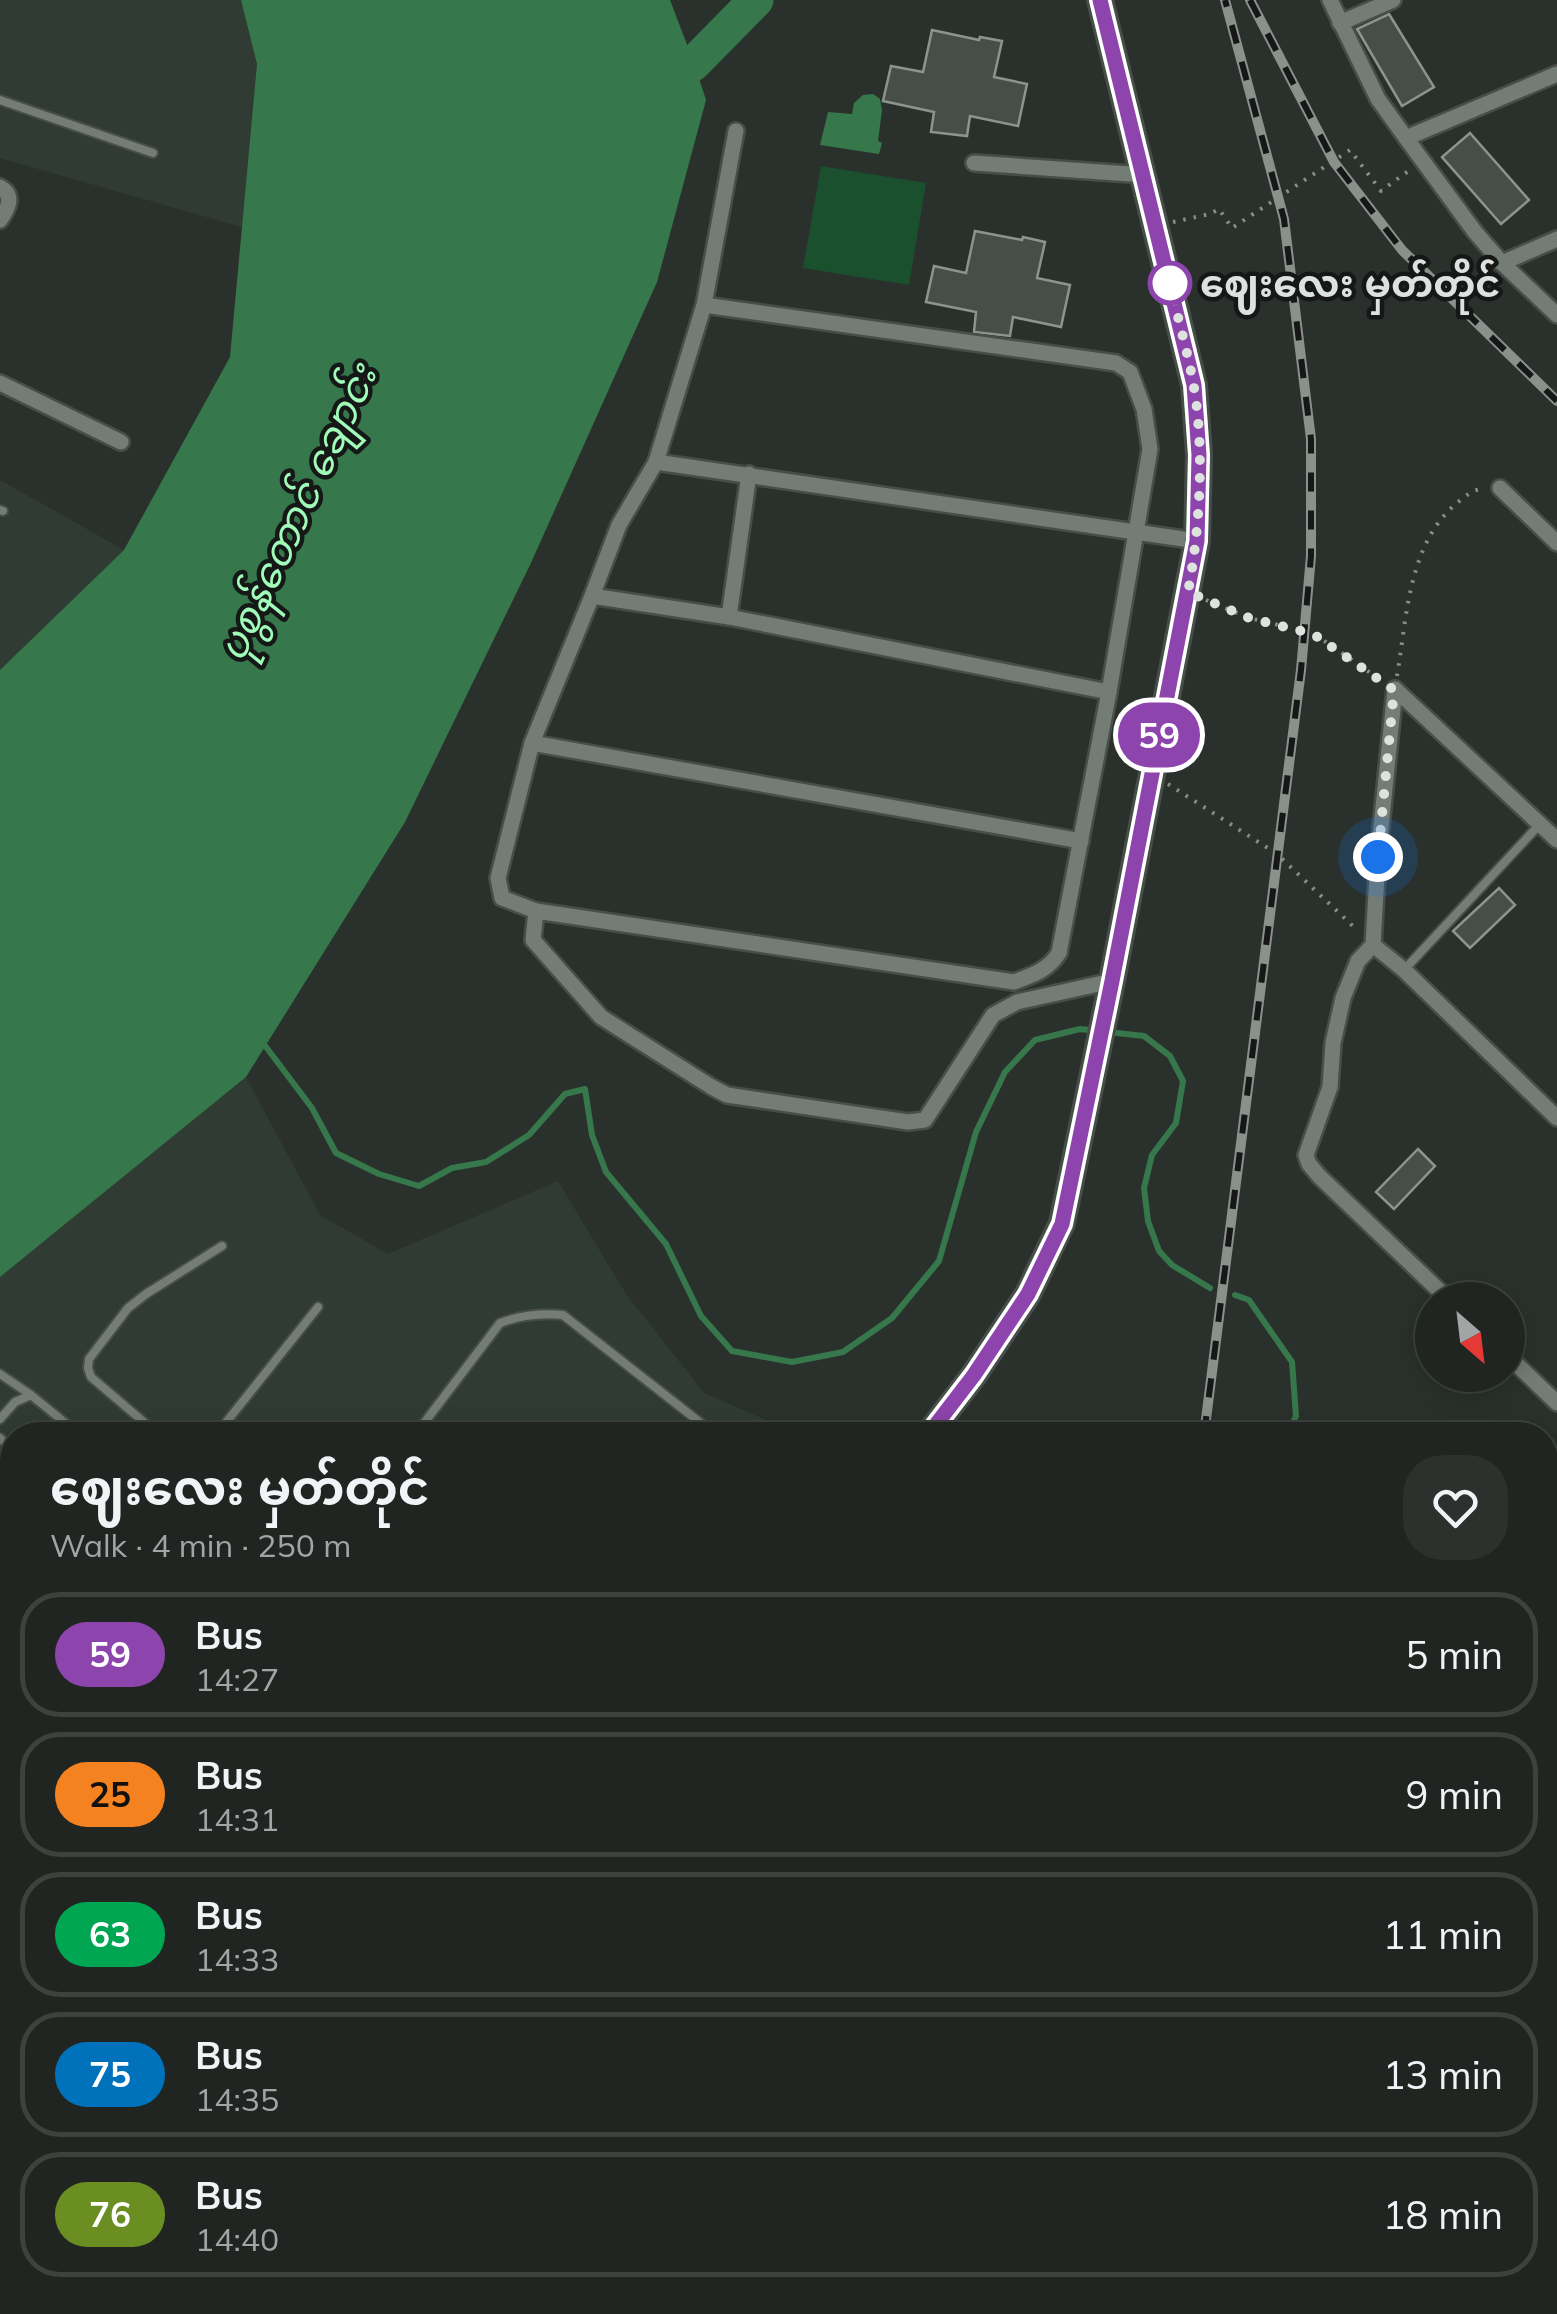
<!DOCTYPE html>
<meta charset="utf-8">
<style>
:root{--surface:#202521;--page:#2d312e;--text:#f1f3f6;--muted:#a2a5a5;--line:#3d423f}
body{margin:0;font-family:Mulish,"Noto Sans Myanmar",sans-serif;background:var(--page);color:var(--text);height:100vh;display:flex;flex-direction:column;font-size:38px;white-space:nowrap}
*{box-sizing:border-box;margin:0}
p{font-size:32px;color:var(--muted)}
.icon{flex:none;width:55px;height:55px;fill:none;stroke:currentColor;stroke-width:2;stroke-linecap:round;stroke-linejoin:round}
.map{position:relative;flex:1;overflow:hidden}
.details{position:absolute;left:0px;top:1422px;width:1558px;height:892px;display:flex;flex-direction:column;background:var(--surface);border-radius:40px 40px 0 0;box-shadow:0 5px 25px #0003,0 0 0 2px var(--line)}
.details>*{flex:none}
.badge{padding:0 20px;border-radius:32px;font-size:35px;line-height:65px}
.needle{width:65px;rotate:152deg}
.tools{position:absolute;left:1415px;top:1282px;display:grid;gap:20px}
.tools a{display:grid;place-items:center;width:110px;height:110px;border-radius:50%;background:var(--surface);box-shadow:0 5px 25px #0003,0 0 0 2px var(--line);font-size:50px}
.you{position:absolute;width:50px;height:50px;margin:-25px;border:8px solid #fff;border-radius:50%;background:#1a73e8;box-shadow:0 0 0 15px #1a73e833}
.map>.badge{position:absolute;translate:-50% -50%;box-shadow:0 0 0 5px #fff}
.round{display:grid;place-items:center;flex:none;width:105px;height:105px;border-radius:40px;background:var(--page)}
.headline{display:flex;align-items:center;justify-content:space-between;height:170px;padding:0 50px}
h1{font-size:48px;font-weight:700;line-height:75px}
ul{padding:0;list-style:none}
li{display:flex;align-items:center;gap:30px;height:125px;margin:0 20px 15px;padding:0 30px;border:5px solid var(--line);border-radius:40px}
li div{flex:1}
li b{display:block;font-size:38px}
li em{font-style:normal}
li .badge{min-width:110px;font-weight:700;text-align:center}
.map>svg:first-child{display:block}
.built{fill:#303c33}
.green{fill:#1a502d}
.water{fill:#36784b}
.lines{fill:none;stroke-linecap:round;stroke-linejoin:round}
.stream{stroke:#36784b;stroke-width:6}
.river{stroke:#36784b;stroke-width:35}
.building{fill:#474e49;stroke:#8c948e;stroke-width:2.5}
.lane-casing{stroke:#484d49;stroke-width:12}
.street-casing{stroke:#484d49;stroke-width:20}
.primary-casing{stroke:#484d49;stroke-width:28}
.path{stroke:#888e8a;stroke-width:4;stroke-dasharray:2.5 8;stroke-linecap:butt}
.lane{stroke:#747c76;stroke-width:8}
.street{stroke:#747c76;stroke-width:15}
.primary{stroke:#519067;stroke-width:22}
.rail-casing{stroke:#8a908b;stroke-width:10}
.rail{stroke:#151816;stroke-width:6;stroke-dasharray:19;stroke-linecap:butt}
.line-casing{stroke:#fff;stroke-width:22}
.line{stroke:#8e44ad;stroke-width:15}
.walk{stroke:#dde2de;stroke-width:10;stroke-dasharray:0 18}
.stop-dot{fill:#fff;stroke:#8e44ad;stroke-width:5}
.labels{text-anchor:middle;dominant-baseline:central;stroke-width:9;stroke-linejoin:round;paint-order:stroke}
.stop-label{font-size:38px;font-weight:bold;fill:#dde2de;stroke:#151816;text-anchor:start}
.water-label{font-size:40px;font-style:italic;fill:#9ffcb9;stroke:#151816}
</style>
<div class="map">
<svg width="1557" height="2314" viewBox="0 0 1557 2314">
<rect width="100%" height="100%" fill="#2a312c"/>
<!-- built -->
<g class="built">
<polygon points="0,0 241,0 257,64 242,227 0,158"/>
<polygon points="0,480 124,550 0,670"/>
<polygon points="246,1077 320,1215 388,1254 558,1181 626,1294 704,1393 801,1435 12,1435 12,2302 205,2303 197,2314 0,2314 0,1277"/>
</g>
<!-- green -->
<polygon class="green" points="821,166 926,183 909,285 803,268"/>
<!-- water -->
<g class="water">
<polygon points="241,0 670,0 694,63 706,100 657,282 530,565 405,822 246,1077 0,1277 0,670 124,550 230,357 257,64"/>
<polygon points="873,94 880,99 882,110 878,141 882,143 879,154 820,145 828,112 852,114 854,103 863,95"/>
</g>
<g class="lines">
<!-- stream -->
<g class="stream">
<polyline points="260,1039 312,1108 336,1153 379,1174 419,1186 452,1168 486,1162 529,1135 565,1094 585,1089 592,1135 606,1172 666,1244 701,1316 732,1351 792,1362 843,1352 892,1318 939,1261 976,1132 1005,1072 1035,1040 1080,1029 1144,1036 1170,1056 1183,1081 1176,1123 1152,1155 1144,1188 1148,1221 1159,1251 1172,1265 1210,1288"/>
<polyline points="1235,1295 1249,1300 1292,1362 1296,1416 1287,1435"/>
<polyline points="1545,1889 1557,1894"/>
<polyline points="1152,2314 1153,2302"/>
</g>
<!-- river -->
<polyline class="river" points="655,91 694,63 756,0"/>
</g>
<!-- building -->
<g class="building">
<polygon points="1389,14 1434,87 1402,106 1357,29"/>
<polygon points="932,30 979,40 980,37 1002,41 994,77 1027,84 1018,126 970,116 967,136 931,132 934,112 883,101 891,66 923,72"/>
<polygon points="1470,133 1529,200 1501,224 1442,157"/>
<polygon points="975,231 1022,240 1023,237 1045,242 1037,278 1070,285 1061,327 1013,317 1010,336 974,332 976,312 926,302 934,266 966,273"/>
<polygon points="1499,888 1515,905 1470,948 1453,931"/>
<polygon points="1418,1149 1435,1166 1394,1209 1376,1192"/>
</g>
<g class="lines">
<!-- lane casing -->
<g class="lane-casing">
<g id="lane">
<polyline points="0,100 153,153"/>
<polyline points="0,510 3,511"/>
<polyline points="1404,970 1540,824"/>
<polyline points="0,1374 31,1395 80,1435"/>
<polyline points="0,1419 15,1402 31,1395"/>
<polyline points="159,1435 91,1377 88,1368 89,1359 128,1308 146,1294 222,1246"/>
<polyline points="216,1435 318,1307"/>
<path d="M415,1435L500,1323C521,1315 541,1313 563,1315L716,1435"/>
<polyline points="0,1438 12,1449"/>
<polyline points="0,1691 12,1687"/>
<polyline points="0,2196 12,2212"/>
<polyline points="84,2302 93,2314"/>
<polyline points="1308,2302 1379,2314"/>
<polyline points="1417,2314 1419,2302"/>
</g>
</g>
<!-- street casing -->
<g class="street-casing">
<g id="street">
<polyline points="1330,0 1378,99 1406,138 1475,232 1502,263 1557,315"/>
<polyline points="1340,23 1393,0"/>
<polyline points="1406,138 1557,74"/>
<polyline points="974,163 1144,175"/>
<path d="M0,187C15,195 8,209 0,220"/>
<polyline points="1502,263 1557,239"/>
<path d="M704,305L1116,363L1130,372L1144,409L1150,449L1109,692L1059,953C1048,970 1033,975 1014,982L536,911L502,898L498,878L532,743L592,596L619,525L656,462L704,305L736,131"/>
<polyline points="0,383 121,442"/>
<polyline points="656,462 1197,541"/>
<polyline points="1500,488 1557,543"/>
<polyline points="592,596 729,617 1109,692"/>
<polyline points="729,617 749,474"/>
<polyline points="1395,689 1378,857 1373,945 1358,961 1343,998 1333,1043 1330,1087 1306,1155 1309,1164 1319,1176 1449,1300"/>
<polyline points="1395,689 1557,840"/>
<polyline points="532,743 1081,841"/>
<polyline points="536,911 533,940 601,1017 710,1086 727,1095 908,1122 925,1120 993,1015 1017,1002 1112,981"/>
<polyline points="1373,945 1404,970 1557,1118"/>
<polyline points="1508,1356 1557,1403"/>
<polyline points="1545,1557 1557,1544"/>
<polyline points="1545,1576 1557,1597"/>
<polyline points="1545,2070 1557,2074"/>
<polyline points="727,2302 742,2314"/>
<polyline points="484,2314 493,2302"/>
<polyline points="652,2314 661,2302"/>
<polyline points="815,2314 824,2302"/>
<polyline points="1290,2314 1292,2302"/>
</g>
</g>
<!-- primary casing -->
<g class="primary-casing">
<g id="primary">
<polyline points="928,1435 974,1375 1028,1294 1062,1223 1112,981 1197,541 1199,455 1194,385 1100,0"/>
<polyline points="245,2314 254,2302"/>
</g>
</g>
<!-- path -->
<g class="path">
<polyline points="1173,222 1210,214 1219,209 1232,228 1350,150 1381,191 1411,169"/>
<polyline points="1206,600 1249,618 1313,633 1382,681"/>
<path d="M1397,676C1407,617 1408,543 1458,502C1467,495 1473,489 1485,489"/>
<polyline points="1168,784 1277,854 1358,931"/>
</g>
<!-- lane -->
<use href="#lane" class="lane"/>
<!-- street -->
<use href="#street" class="street"/>
<!-- primary -->
<use href="#primary" class="primary"/>
<!-- rail casing -->
<g class="rail-casing">
<g id="rail">
<polyline points="1250,0 1334,162 1402,250 1557,401"/>
<polyline points="1204,1435 1301,670 1311,556 1311,439 1284,219 1225,0"/>
<polyline points="1094,2314 1095,2302"/>
</g>
</g>
<!-- rail -->
<use href="#rail" class="rail"/>
</g>
<g class="lines">
<!-- line casing -->
<g class="line-casing">
<polyline id="line" points="928,1435 974,1375 1028,1294 1062,1224 1112,981 1197,541 1199,455 1194,385 1100,0"/>
</g>
<!-- line -->
<use href="#line" class="line"/>
<!-- walk -->
<path class="walk" d="M1170,283C1177,316 1187,349 1193,382C1205,446 1200,529 1188,592L1249,618L1313,634L1394,690L1378,857"/>
</g>
<!-- markers -->
<circle class="stop-dot" cx="1170" cy="283" r="20"/>
<g class="labels">
<!-- stop labels -->
<g class="stop-label">
<text x="1200" y="283">ဈေးလေး မှတ်တိုင်</text>
</g>
<!-- water labels -->
<g class="water-label">
<text transform="translate(296 512) rotate(-65)">ပုစွန်တောင် ချောင်း</text>
</g>
</g>
</svg>
<div class="tools">
<a><svg class="needle" viewBox="-14 -14 28 28"><path d="M0-13l5 13h-10z" fill="#e53935"/><path d="M0 13l5-13h-10z" fill="#a2a5a5"/></svg></a>
</div>
<div class="you" style="left:1378px;top:857px"></div>
<b class="badge" style="left:1159px;top:735px;background:#8e44ad;color:#fff">59</b>
<section class="details">
<div class="headline"><div><h1>ဈေးလေး မှတ်တိုင်</h1><p>Walk · 4 min · 250 m</p></div><a class="round"><svg class="icon" aria-label="heart" viewBox="0 0 24 24"><path d="M12 20l-8-8c-3-5 5-10 8-4 3-6 11-1 8 4z"/></svg></a></div>
<ul>
<li><span class="badge" style="background:#8e44ad;color:#fff">59</span><div><b>Bus</b><p>14:27</p></div><em>5 min</em></li>
<li><span class="badge" style="background:#f58220;color:#111">25</span><div><b>Bus</b><p>14:31</p></div><em>9 min</em></li>
<li><span class="badge" style="background:#00a651;color:#fff">63</span><div><b>Bus</b><p>14:33</p></div><em>11 min</em></li>
<li><span class="badge" style="background:#0072bc;color:#fff">75</span><div><b>Bus</b><p>14:35</p></div><em>13 min</em></li>
<li><span class="badge" style="background:#6b8e23;color:#fff">76</span><div><b>Bus</b><p>14:40</p></div><em>18 min</em></li>
</ul>
</section>
</div>
